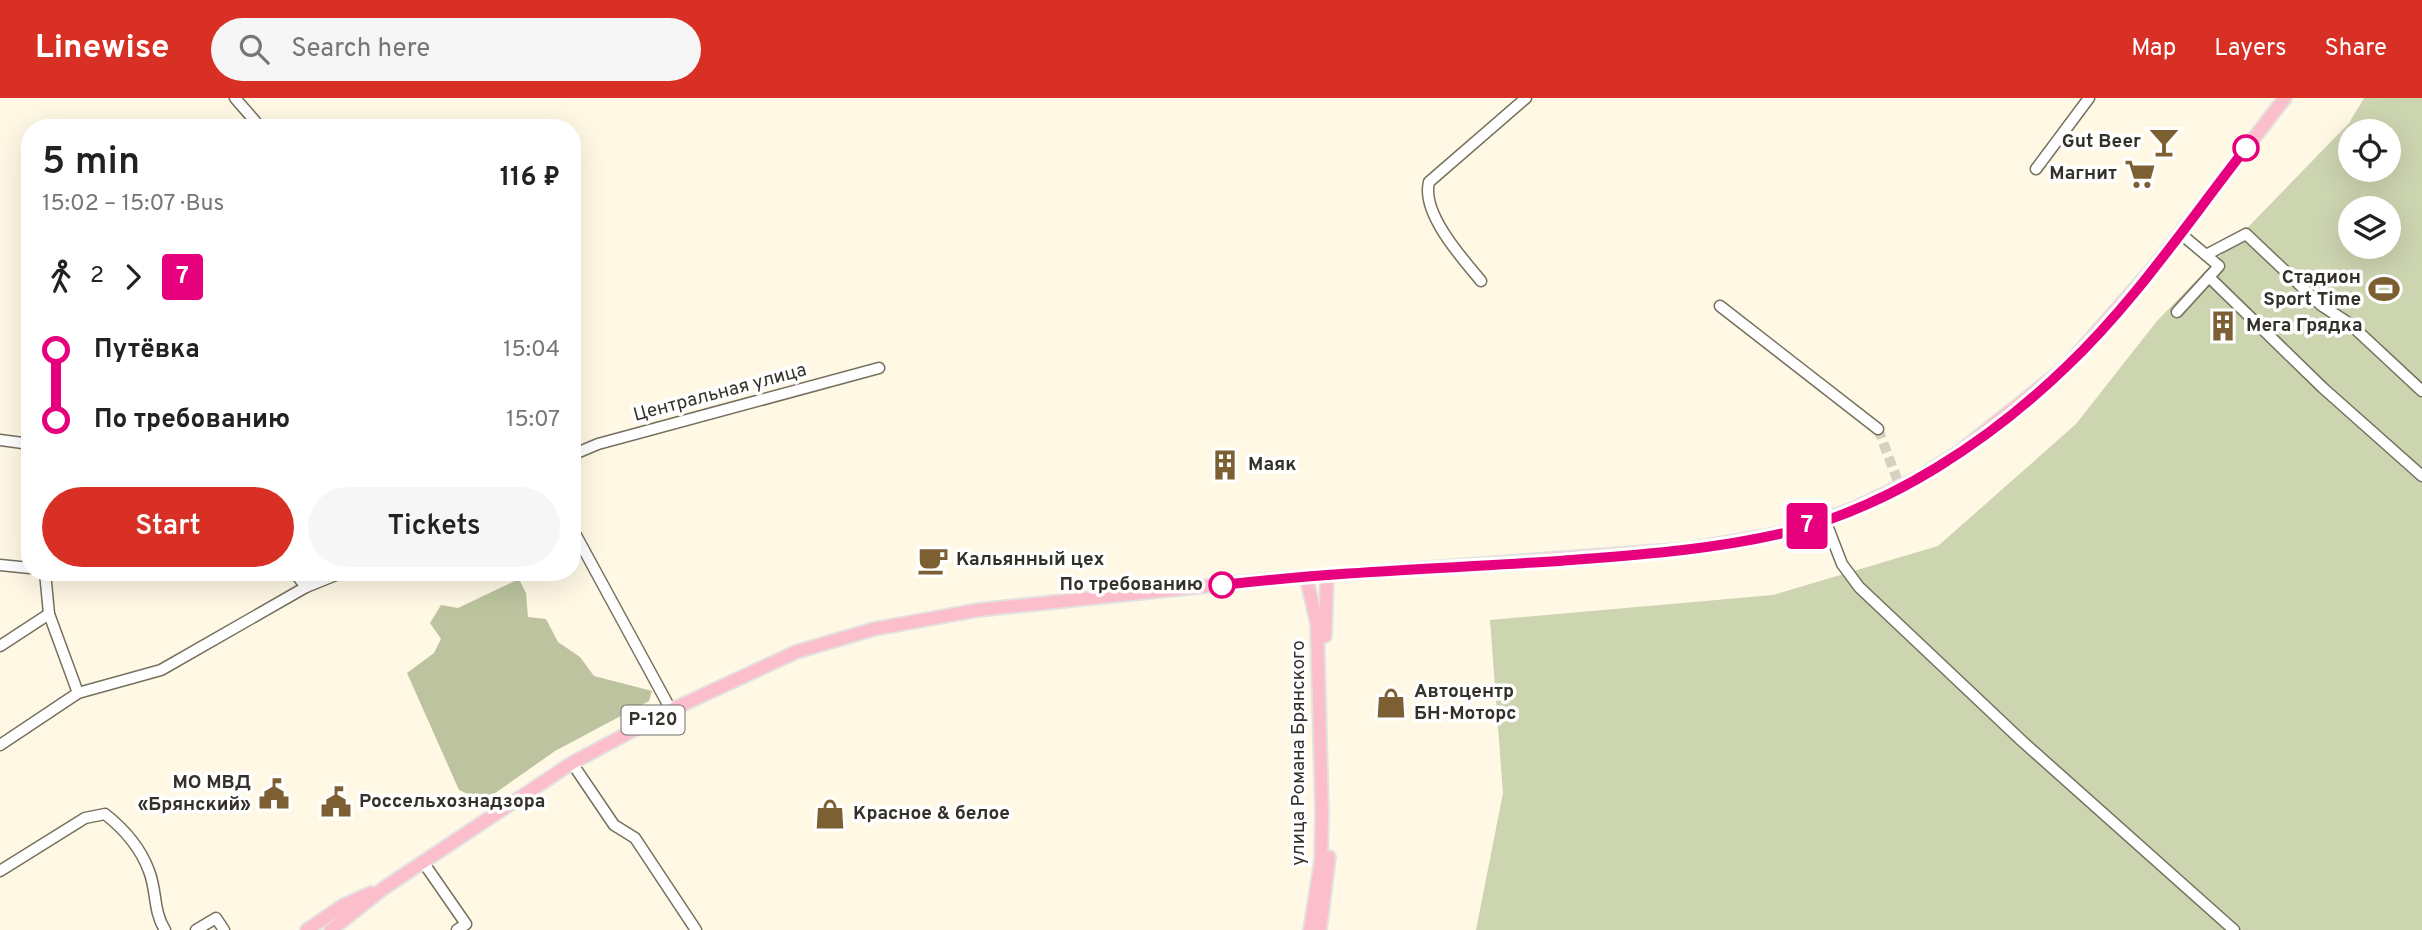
<!DOCTYPE html>
<meta charset="utf-8">
<style>
:root{--surface:#fff;--page:#f6f6f6;--text:#222;--muted:#767676;--accent:#d93025}
body{margin:0;font-family:Overpass,sans-serif;background:var(--page);color:var(--text);height:100vh;display:flex;flex-direction:column;font-size:26px;white-space:nowrap}
*{box-sizing:border-box;margin:0}
p{font-size:23px;color:var(--muted)}
.icon{flex:none;width:38px;height:38px;fill:none;stroke:currentColor;stroke-width:2;stroke-linecap:round;stroke-linejoin:round}
.map{position:relative;flex:1;overflow:hidden}
.side{position:absolute;left:21px;top:21px;width:560px;height:462px;display:flex;flex-direction:column;background:var(--surface);border-radius:28px;box-shadow:0 7px 28px #0002}
.side>*{flex:none}
.badge{padding:0 14px;border-radius:5px;font-size:24px;line-height:46px}
.controls{position:absolute;left:2338px;top:21px;display:grid;gap:14px}
.controls a{display:grid;place-items:center;width:63px;height:63px;border-radius:50%;background:var(--surface);box-shadow:0 7px 28px #0002;font-size:35px}
.map>.badge{position:absolute;translate:-50% -50%;box-shadow:0 0 0 4px #fff}
.legs{display:flex;align-items:center;gap:10px;height:77px;padding:0 21px;font-size:23px}
.legs p{margin-inline-start:auto}
.overview{display:flex;align-items:center;justify-content:space-between;height:119px;padding:0 21px}
h1{font-size:38px;font-weight:600;line-height:52px}
.button{display:flex;gap:14px;margin-top:auto;padding:14px 21px}
.button a{flex:1;height:80px;border-radius:42px;background:var(--accent);color:#fff;font-size:28px;font-weight:600;line-height:80px;text-align:center}
.button a+a{background:var(--page);color:var(--text)}
ul{padding:0 21px;list-style:none}
li{display:flex;align-items:center;gap:24px;height:70px;font-size:26px}
li i{display:grid;place-items:center;width:10px;height:100%;margin:0 9px;background:currentColor}
li i::after{content:'';width:18px;height:18px;margin:-9px;border:5px solid;border-radius:50%;background:var(--surface)}
li p{margin-inline-start:auto}
li:first-child i{background:linear-gradient(#0000 50%,currentColor 0)}
li:last-child i{background:linear-gradient(currentColor 50%,#0000 0)}
header{display:flex;align-items:center;gap:42px;box-sizing:border-box;height:98px;padding:0 35px;background:var(--accent);color:#fff}
header strong{font-size:33px}
nav{display:flex;gap:38px;margin-inline-start:auto;font-size:24px}
.search{width:490px;height:63px;background:var(--page);display:flex;align-items:center;gap:18px;box-sizing:border-box;padding:0 24px;border-radius:38px;color:var(--muted);font-size:26px}
.map>svg:first-child{display:block}
.green{fill:#cdd4b0;fill-rule:evenodd}
.forest{fill:#bcc39e}
.lines{fill:none;stroke-linecap:round;stroke-linejoin:round}
.minor-tunnel{stroke:#d6d0c0;stroke-width:10;stroke-dasharray:10 5;stroke-linecap:butt}
.minor-casing{stroke:#76705f;stroke-width:13}
.major-casing{stroke:#e3e2e1;stroke-width:16}
.minor{stroke:#fff;stroke-width:10}
.major{stroke:#fcbecb;stroke-width:12}
.line-1-casing{stroke:#fff;stroke-width:16}
.line-1{stroke:#e6007e;stroke-width:10}
.stop-1-dot{fill:#fff;stroke:#e6007e;stroke-width:3.5}
.labels{text-anchor:middle;dominant-baseline:central;stroke-width:7;stroke-linejoin:round;paint-order:stroke}
.shield{fill:#fff;stroke:#716f6a;stroke-width:2}
.shield-label{font-size:18px;font-weight:bold;fill:#34312a}
.poi-label{font-size:19px;font-weight:bold;fill:#34312a;stroke:#fff;text-anchor:start}
.street-label{font-size:19px;fill:#34312a;stroke:#fff}
.stop-label{font-size:19px;font-weight:bold;fill:#34312a;stroke:#fff;text-anchor:end}
</style>
<header>
<strong>Linewise</strong>
<div class="search"><svg class="icon" aria-label="search" viewBox="0 0 24 24"><circle cx="10" cy="10" r="6"/><path d="M15 15l6 6"/></svg>Search here</div>
<nav><a>Map</a><a>Layers</a><a>Share</a></nav>
</header>
<div class="map">
<svg width="2422" height="832" viewBox="0 0 2422 832">
<rect width="100%" height="100%" fill="#fff8e5"/>
<!-- green -->
<path class="green" d="M2364,0H2422V832H1476L1503,695L1490,522L1773,497L1938,448L2076,326L2157,223L2349,25ZM2350,33H2389V72H2350ZM2350,110H2389V149H2350Z"/>
<!-- forest -->
<polygon class="forest" points="519,481 526,495 528,519 546,521 558,544 580,559 594,578 652,593 649,603 555,653 491,698 475,699 459,692 407,575 434,555 441,541 430,525 441,507 458,510"/>
<g class="lines">
<!-- minor-tunnel -->
<polyline class="minor-tunnel" points="1878,331 1900,389"/>
<!-- minor casing -->
<g class="minor-casing">
<g id="minor">
<polyline points="235,0 261,30"/>
<polyline points="2036,71 2089,0"/>
<polyline points="2206,157 2246,136 2321,207 2350,226 2422,293"/>
<polyline points="2209,179 2323,290 2422,378"/>
<path d="M1481,183C1462,160 1421,115 1429,84L1526,0"/>
<polyline points="1720,208 1878,331"/>
<polyline points="2177,214 2219,168 2181,136"/>
<polyline points="0,342 30,346"/>
<polyline points="572,357 598,346 879,270"/>
<polyline points="1825,422 1842,466 1859,489 2022,643 2234,832"/>
<polyline points="572,430 671,612"/>
<polyline points="0,467 30,470"/>
<polyline points="45,474 49,516 78,595"/>
<polyline points="294,474 306,489"/>
<polyline points="0,548 49,516"/>
<polyline points="0,647 78,595 161,572 306,489 343,474"/>
<polyline points="572,665 614,727 635,740 696,832"/>
<polyline points="423,764 466,826 457,832"/>
<path d="M0,773L85,720L105,716C124,731 141,751 149,773C157,793 153,813 165,832"/>
<polyline points="196,832 216,820 224,832"/>
</g>
</g>
<!-- major casing -->
<g class="major-casing">
<g id="major">
<polyline points="1306,479 1317,525 1322,715 1321,763 1310,832"/>
<polyline points="1325,538 1327,478"/>
<polyline points="307,832 344,807 371,795"/>
<polyline points="331,832 384,790 572,665 671,612 796,554 874,531 978,512 1264,482 1690,451 1789,434 1853,411 1920,379 1959,354 2066,269 2154,169 2285,0"/>
<polyline points="1320,832 1329,759"/>
</g>
</g>
<!-- minor -->
<use href="#minor" class="minor"/>
<!-- major -->
<use href="#major" class="major"/>
</g>
<g class="lines">
<!-- line-1 casing -->
<g class="line-1-casing">
<path id="line-1" d="M1222,487C1334,474 1447,470 1559,463C1635,457 1713,452 1788,434C1891,408 1989,343 2065,270C2134,205 2188,124 2246,50"/>
</g>
<!-- line-1 -->
<use href="#line-1" class="line-1"/>
</g>
<!-- icons -->
<defs>
<g id="bar-bare" transform="scale(2.415)"><path d="M-6-5H6L.8 .8V4.5H3.5V6h-7V4.5H-.8V.8Z" fill="#7c6033" stroke="#fff" stroke-width="2.5" paint-order="stroke"/></g>
<g id="supermarket-bare" transform="scale(2.415)"><path d="M-6-5.5h2.5l.6 2H6L4.5 2H-2.5L-4.4-4H-6ZM-1.5 3.2a1.3 1.3 0 1 0 .1 0ZM3 3.2a1.3 1.3 0 1 0 .1 0Z" fill="#7c6033" stroke="#fff" stroke-width="2.5" paint-order="stroke"/></g>
<g id="stadium-bare" transform="scale(2.415)"><path d="M0-5a6.5 5 0 1 0 0 10a6.5 5 0 1 0 0-10ZM-3.5-1.8h7v3.6h-7Z" fill="#7c6033" stroke="#fff" stroke-width="2.5" paint-order="stroke"/></g>
<g id="building-bare" transform="scale(2.415)"><path d="M-4-6H4V6H1V3H-1V6H-4ZM-2.5-4.3h1.7v1.8h-1.7ZM.8-4.3h1.7v1.8H.8ZM-2.5-1h1.7V.8h-1.7ZM.8-1h1.7V.8H.8Z" fill="#7c6033" stroke="#fff" stroke-width="2.5" paint-order="stroke"/></g>
<g id="cafe-bare" transform="scale(2.415)"><path d="M-5.5-4.5H6V0H3Q3 3.5 0 3.5H-2.5Q-5.5 3.5-5.5 0ZM3-3.2v2h1.7v-2ZM-6 4.5H4V6H-6Z" fill="#7c6033" stroke="#fff" stroke-width="2.5" paint-order="stroke"/></g>
<g id="shop-bare" transform="scale(2.415)"><path d="M-5-2.5h2.3a2.7 3.5 0 0 1 5.4 0H5L5.5 6h-11ZM-1.5-2.5h3a1.5 2.3 0 0 0-3 0Z" fill="#7c6033" stroke="#fff" stroke-width="2.5" paint-order="stroke"/></g>
<g id="civic-bare" transform="scale(2.415)"><path d="M-.6-6.5H3V-4.5H.6V-3L4-1V1h2V6H-6V1h2V-1L-.6-3ZM-1.2 2.5V6h2.4V2.5Z" fill="#7c6033" stroke="#fff" stroke-width="2.5" paint-order="stroke"/></g>
</defs>
<g fill-rule="evenodd">
<use href="#bar-bare" x="2164" y="44"/>
<use href="#supermarket-bare" x="2140" y="76"/>
<use href="#stadium-bare" x="2384" y="191"/>
<use href="#building-bare" x="2223" y="228"/>
<use href="#building-bare" x="1225" y="367"/>
<use href="#cafe-bare" x="933" y="462"/>
<use href="#shop-bare" x="1391" y="605"/>
<use href="#civic-bare" x="274" y="696"/>
<use href="#civic-bare" x="336" y="704"/>
<use href="#shop-bare" x="830" y="716"/>
</g>
<!-- markers -->
<g class="stop-1-dot">
<circle cx="2246" cy="50" r="12"/>
<circle cx="1222" cy="487" r="12"/>
</g>
<g class="labels">
<!-- shield labels -->
<rect class="shield" x="621.5" y="607.5" width="63" height="29" rx="5"/>
<g class="shield-label">
<text x="653" y="622">Р-120</text>
</g>
<!-- poi labels -->
<g class="poi-label">
<text x="2141" y="44" text-anchor="end">Gut Beer</text>
<text x="2117" y="76" text-anchor="end">Магнит</text>
<text x="2361" y="180" text-anchor="end">Стадион<tspan x="2361" dy="22">Sport Time</tspan></text>
<text x="2246" y="228">Мега Грядка</text>
<text x="1248" y="367">Маяк</text>
<text x="956" y="462">Кальянный цех</text>
<text x="1414" y="594">Автоцентр<tspan x="1414" dy="22">БН-Моторс</tspan></text>
<text x="251" y="685" text-anchor="end">МО МВД<tspan x="251" dy="22">«Брянский»</tspan></text>
<text x="359" y="704">Россельхознадзора</text>
<text x="853" y="716">Красное &amp; белое</text>
</g>
<!-- street labels -->
<g class="street-label">
<text transform="translate(720 295) rotate(-15)">Центральная улица</text>
<text transform="translate(1299 655) rotate(-90)">улица Романа Брянского</text>
</g>
<!-- stop labels -->
<g class="stop-label">
<text x="1203" y="487">По требованию</text>
</g>
</g>
</svg>
<div class="controls">
<a><svg class="icon" aria-label="locate" viewBox="0 0 24 24"><circle cx="12" cy="12" r="6"/><path d="M12 2v4M12 18v4M2 12h4M18 12h4"/></svg></a>
<a><svg class="icon" aria-label="layers" viewBox="0 0 24 24"><path d="M12 4l9 5-9 5-9-5zM3 14l9 5 9-5"/></svg></a>
</div>
<b class="badge" style="left:1807px;top:428px;background:#e6007e;color:#fff">7</b>
<section class="side">
<div class="overview"><div><h1>5 min</h1><p>15:02 – 15:07 · Bus</p></div><b>116 ₽</b></div>
<div class="legs"><svg class="icon" aria-label="walk" viewBox="0 0 24 24"><circle cx="13" cy="4" r="2"/><path d="M13 8l-2 6 4 7M11 14l-3 7M7 12l3-4h3l4 4"/></svg>2<svg class="icon" aria-label="forward" viewBox="0 0 24 24"><path d="M9 5l7 7-7 7"/></svg><b class="badge" style="background:#e6007e;color:#fff">7</b></div>
<ul>
<li><i style="color:#e6007e"></i><b>Путёвка</b><p>15:04</p></li>
<li><i style="color:#e6007e"></i><b>По требованию</b><p>15:07</p></li>
</ul>
<div class="button"><a>Start</a><a>Tickets</a></div>
</section>
</div>
